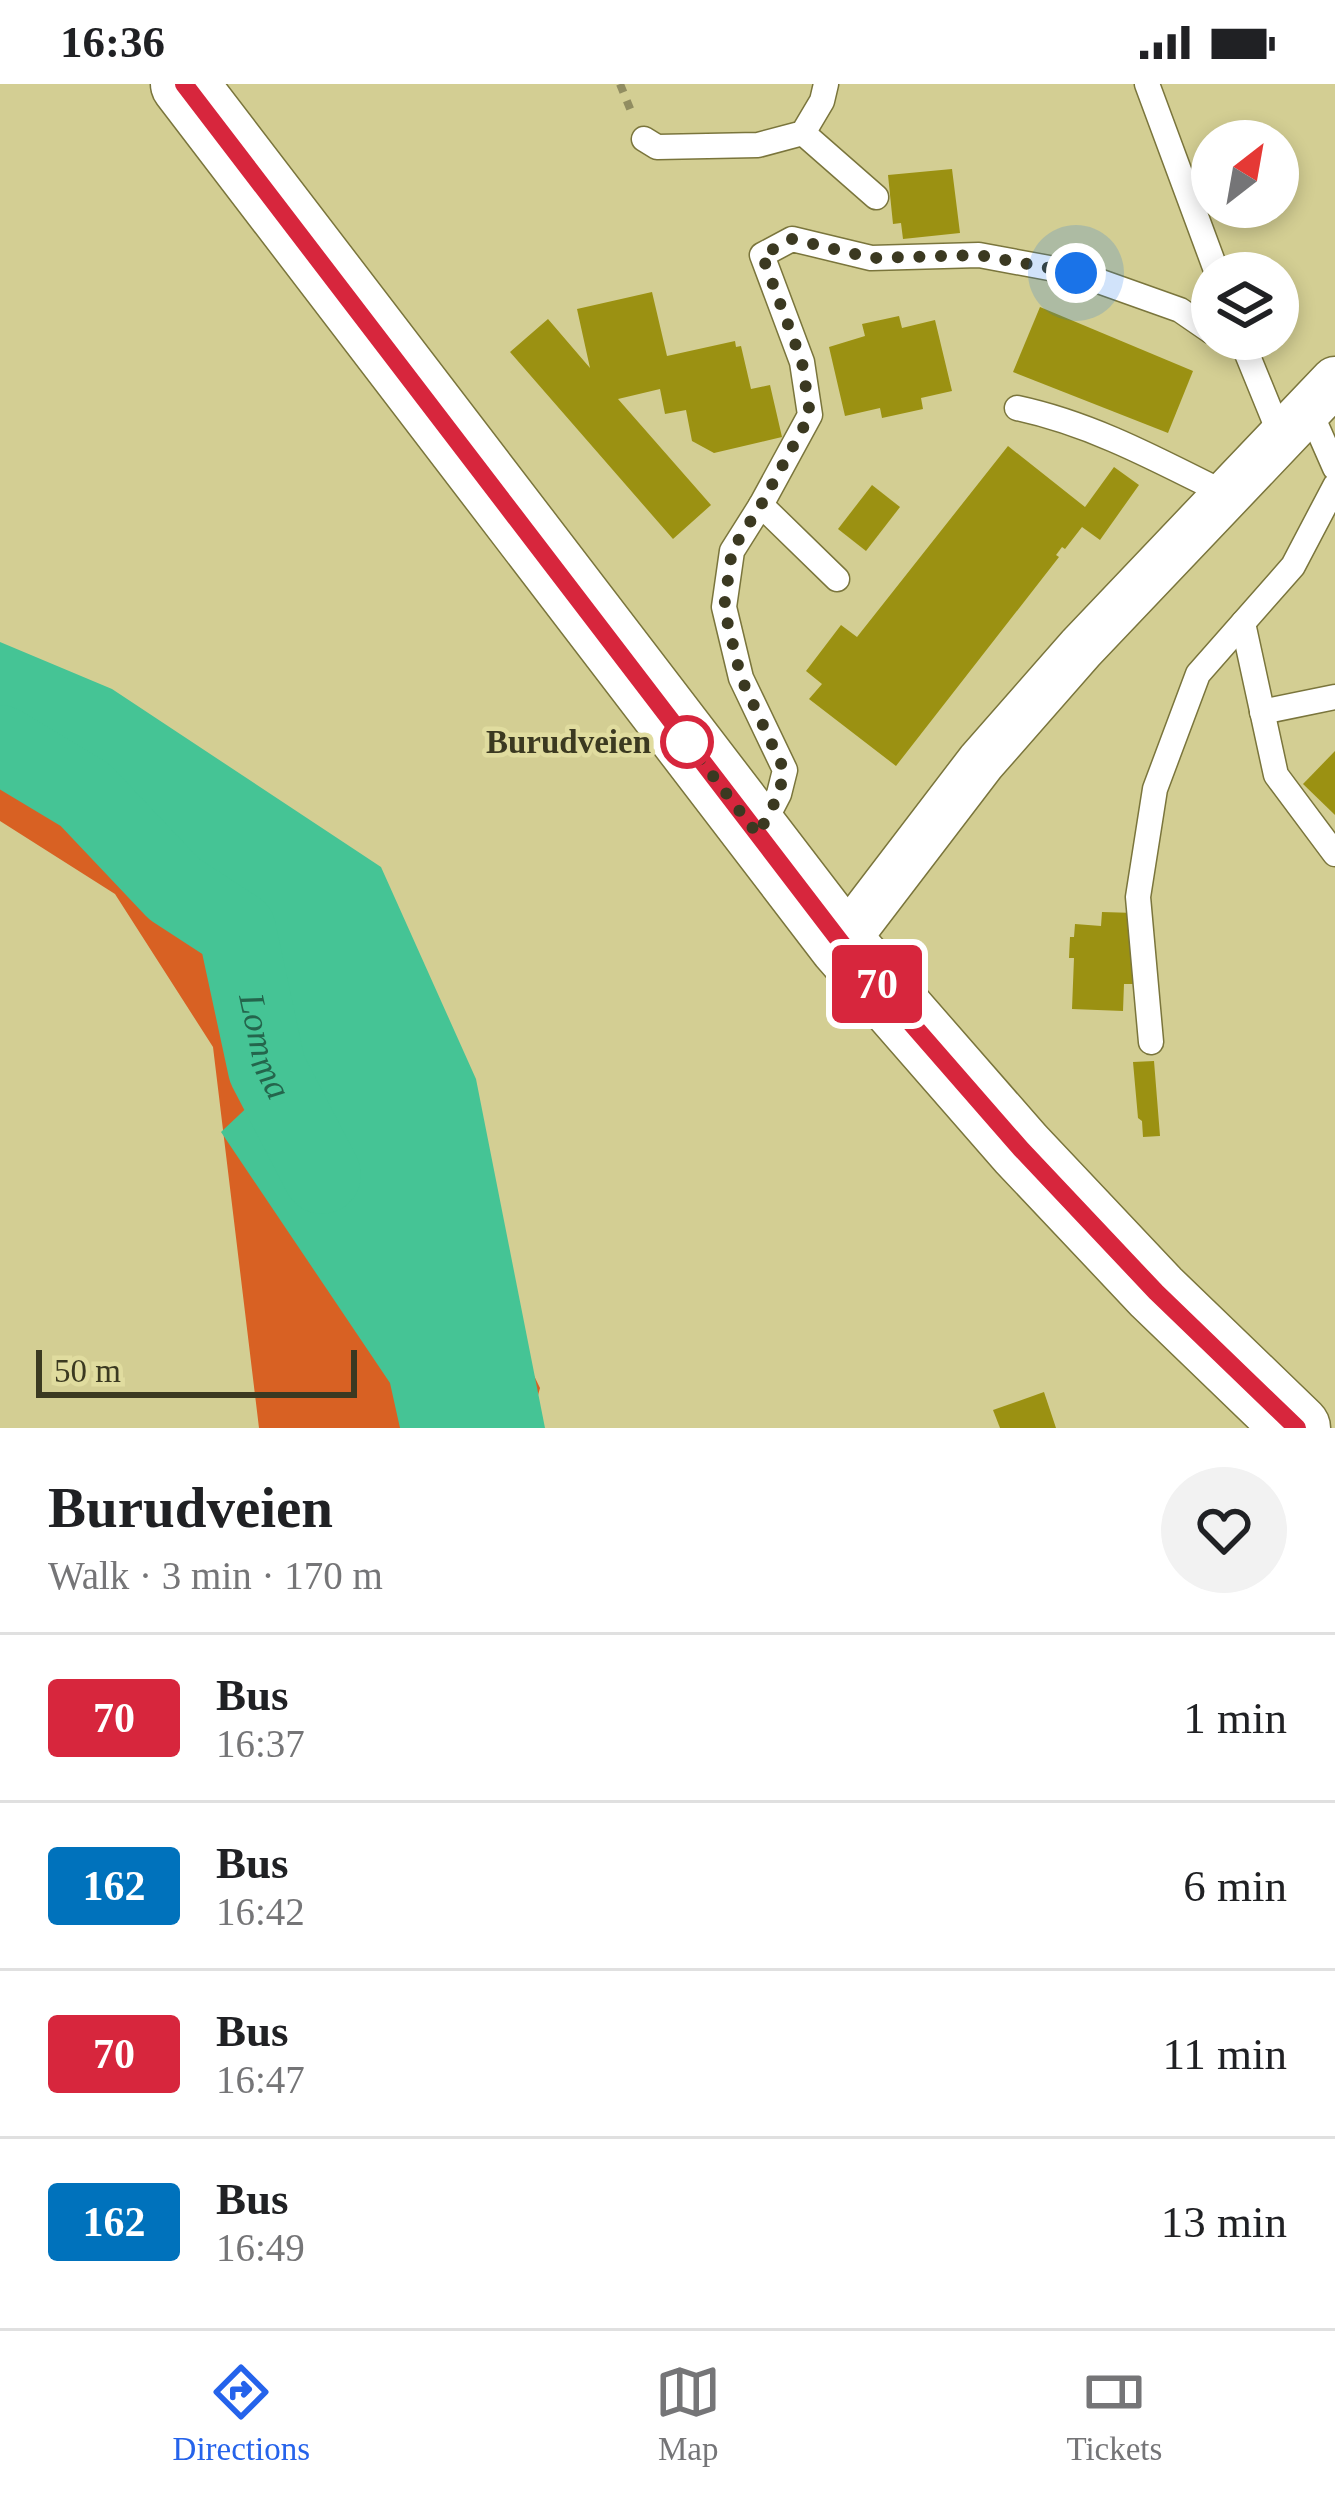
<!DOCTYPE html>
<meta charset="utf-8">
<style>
:root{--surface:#fff;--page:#f2f2f2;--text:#202124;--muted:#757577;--line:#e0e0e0;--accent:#2563eb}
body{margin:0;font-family:Georgia,serif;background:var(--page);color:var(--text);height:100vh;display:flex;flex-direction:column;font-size:45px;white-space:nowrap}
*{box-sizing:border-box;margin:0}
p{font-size:39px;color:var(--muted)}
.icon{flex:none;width:66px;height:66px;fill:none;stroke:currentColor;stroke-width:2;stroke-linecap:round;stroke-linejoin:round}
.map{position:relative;height:1344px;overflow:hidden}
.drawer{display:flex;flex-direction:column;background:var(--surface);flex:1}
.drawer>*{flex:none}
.badge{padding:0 24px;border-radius:9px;font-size:42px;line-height:78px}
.needle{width:78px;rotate:31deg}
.buttons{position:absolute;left:1191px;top:36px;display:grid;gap:24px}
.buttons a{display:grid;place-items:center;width:108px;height:108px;border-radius:50%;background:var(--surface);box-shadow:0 6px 18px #0003;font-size:60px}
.scale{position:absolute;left:36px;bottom:30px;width:321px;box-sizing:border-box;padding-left:12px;border:6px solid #3b3921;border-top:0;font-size:33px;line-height:42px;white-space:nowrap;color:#3b3921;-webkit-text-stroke:9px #e0dc9f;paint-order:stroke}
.you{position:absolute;width:60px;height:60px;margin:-30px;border:9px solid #fff;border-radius:50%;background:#1a73e8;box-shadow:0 0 0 18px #1a73e833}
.map>.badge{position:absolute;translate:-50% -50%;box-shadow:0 0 0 6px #fff}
.round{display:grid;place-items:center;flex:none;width:126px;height:126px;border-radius:63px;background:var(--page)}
.headline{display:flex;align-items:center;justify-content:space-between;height:204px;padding:0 48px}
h1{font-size:57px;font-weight:600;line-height:90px}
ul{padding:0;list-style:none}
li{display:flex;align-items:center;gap:36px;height:168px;padding:0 48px;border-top:3px solid var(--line)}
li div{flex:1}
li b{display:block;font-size:45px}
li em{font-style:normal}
li .badge{min-width:132px;font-weight:700;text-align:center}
.status{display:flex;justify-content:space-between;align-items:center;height:84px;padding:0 60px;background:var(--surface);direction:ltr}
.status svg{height:33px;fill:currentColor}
.dock{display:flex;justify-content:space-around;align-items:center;height:168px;border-top:3px solid var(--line);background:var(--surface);font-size:33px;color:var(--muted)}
.dock a{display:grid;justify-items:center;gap:6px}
.dock .selected{color:var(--accent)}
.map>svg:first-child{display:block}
.forest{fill:#d86123}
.water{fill:#45c495}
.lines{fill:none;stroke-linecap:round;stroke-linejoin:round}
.river{stroke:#45c495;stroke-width:78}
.building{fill:#9b9112}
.lane-casing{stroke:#7a753c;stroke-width:27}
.street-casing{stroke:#7a753c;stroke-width:51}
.secondary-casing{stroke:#7a753c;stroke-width:69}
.path{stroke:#918d61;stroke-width:8;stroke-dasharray:9 9;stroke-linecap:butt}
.lane{stroke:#fff;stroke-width:24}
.street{stroke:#fff;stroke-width:48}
.secondary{stroke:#fff;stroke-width:66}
.line-casing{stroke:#fff;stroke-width:27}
.line{stroke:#d7263d;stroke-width:18}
.walk{stroke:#3b3921;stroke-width:12;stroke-dasharray:0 21.6}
.stop-dot{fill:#fff;stroke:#d7263d;stroke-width:6}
.labels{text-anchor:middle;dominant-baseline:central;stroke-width:9;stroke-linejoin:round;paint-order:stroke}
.stop-label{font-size:33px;font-weight:bold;fill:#3b3921;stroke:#e0dc9f;text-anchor:end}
.water-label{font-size:36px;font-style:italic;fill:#24654c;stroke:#e0dc9f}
</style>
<div class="status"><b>16:36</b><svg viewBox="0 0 49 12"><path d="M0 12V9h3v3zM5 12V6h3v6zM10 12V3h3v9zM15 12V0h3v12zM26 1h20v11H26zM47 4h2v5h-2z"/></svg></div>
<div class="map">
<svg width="1335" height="1344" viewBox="0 0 1335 1344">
<rect width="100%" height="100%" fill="#d3ce93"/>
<!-- forest -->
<polygon class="forest" points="0,581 312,834 540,1304 529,1344 259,1344 213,963 115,810 0,737"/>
<!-- water -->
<polygon class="water" points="0,558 112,605 381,783 476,995 545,1344 400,1344 390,1299 221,1048 294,979 228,808 0,669"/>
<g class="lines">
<!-- river -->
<path class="river" id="s1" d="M0,660L85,711L174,805L237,846L267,985L322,1091"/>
</g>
<!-- building -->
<g class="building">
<polygon points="952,85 960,149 903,155 901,139 893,140 888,91"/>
<polygon points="652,208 667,272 735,257 736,263 741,262 751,305 770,301 782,353 714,369 692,357 686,326 665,330 660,305 618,315 711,421 673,455 510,268 548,235 590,284 577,225"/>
<polygon points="1040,223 1193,287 1168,349 1013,288"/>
<polygon points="899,232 902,244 935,236 952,307 921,314 923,325 882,334 880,324 845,332 829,263 865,252 862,240"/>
<polygon points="1008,362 1085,423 1114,383 1139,401 1100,456 1082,443 1065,465 1062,463 1056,471 1059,473 896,682 809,615 822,600 806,587 841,541 857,553"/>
<polygon points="872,401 900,423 866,467 838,445"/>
<polygon points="1335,667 1335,731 1303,700"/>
<polygon points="1102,828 1135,829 1133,900 1124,900 1123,927 1072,925 1074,874 1069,874 1070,853 1074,853 1075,840 1101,842"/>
<polygon points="1154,977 1160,1052 1143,1053 1142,1037 1138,1034 1133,978"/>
<polygon points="1044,1308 1056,1344 1000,1344 993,1326"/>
</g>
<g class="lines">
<!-- lane casing -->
<g class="lane-casing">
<g id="lane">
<polyline points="1147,0 1217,189"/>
<polyline points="803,49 876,113"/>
<polyline points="644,55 657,63 758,61 803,49 822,17 826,0"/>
<polyline points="1241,255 1281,353"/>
<path d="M1017,324C1092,340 1158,376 1226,410"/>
<polyline points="1309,325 1335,384"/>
<polyline points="761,421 837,495"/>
<polyline points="1243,539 1276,691 1335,770"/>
<polyline points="1262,628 1335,613"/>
<polyline points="762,743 779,710 785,686 741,594 724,523 732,467 761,421 810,331 802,278 762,171 792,155 871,174 979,171 1076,189 1180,226 1212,248"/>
<polyline points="1151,958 1138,813 1155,705 1198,590 1293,482 1335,402"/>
</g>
</g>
<!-- street casing -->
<g class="street-casing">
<polyline id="street" points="842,860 981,678 1081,564 1335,297"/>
</g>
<!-- secondary casing -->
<g class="secondary-casing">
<polyline id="secondary" points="184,0 842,860 1021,1065 1156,1208 1297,1344"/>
</g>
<!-- path -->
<polyline class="path" points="620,0 631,27"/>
<!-- lane -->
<use href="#lane" class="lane"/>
<!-- street -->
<use href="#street" class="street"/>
<!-- secondary -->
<use href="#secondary" class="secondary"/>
</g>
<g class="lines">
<!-- line casing -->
<g class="line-casing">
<polyline id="line" points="184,0 842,860 1021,1065 1156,1208 1297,1344"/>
</g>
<!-- line -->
<use href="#line" class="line"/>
<!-- walk -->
<polyline class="walk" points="687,658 758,751 779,710 784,686 741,594 724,524 732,466 761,421 810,331 802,278 762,171 792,155 872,174 979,171 1076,189"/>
</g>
<!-- markers -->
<circle class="stop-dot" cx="687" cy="658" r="24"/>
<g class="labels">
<!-- stop labels -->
<g class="stop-label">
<text x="651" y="658">Burudveien</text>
</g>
<!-- water labels -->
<g class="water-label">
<text stroke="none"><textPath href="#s1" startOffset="423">Lomma</textPath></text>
</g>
</g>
</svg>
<div class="buttons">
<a><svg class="needle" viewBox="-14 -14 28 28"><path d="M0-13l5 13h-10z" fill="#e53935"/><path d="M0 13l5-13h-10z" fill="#757577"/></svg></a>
<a><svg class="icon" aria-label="layers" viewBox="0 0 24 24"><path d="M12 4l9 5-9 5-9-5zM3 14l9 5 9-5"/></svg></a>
</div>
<div class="scale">50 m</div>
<div class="you" style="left:1076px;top:189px"></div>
<b class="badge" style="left:877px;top:900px;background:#d7263d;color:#fff">70</b>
</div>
<section class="drawer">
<div class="headline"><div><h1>Burudveien</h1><p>Walk · 3 min · 170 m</p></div><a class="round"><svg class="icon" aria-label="heart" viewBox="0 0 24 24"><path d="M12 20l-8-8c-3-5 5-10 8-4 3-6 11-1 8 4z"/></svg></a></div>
<ul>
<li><span class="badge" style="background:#d7263d;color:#fff">70</span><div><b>Bus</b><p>16:37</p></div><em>1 min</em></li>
<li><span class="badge" style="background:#0072bc;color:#fff">162</span><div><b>Bus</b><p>16:42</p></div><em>6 min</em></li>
<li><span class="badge" style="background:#d7263d;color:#fff">70</span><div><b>Bus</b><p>16:47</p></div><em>11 min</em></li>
<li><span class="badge" style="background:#0072bc;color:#fff">162</span><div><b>Bus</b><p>16:49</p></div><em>13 min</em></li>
</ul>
</section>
<nav class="dock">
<a class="selected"><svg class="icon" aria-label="directions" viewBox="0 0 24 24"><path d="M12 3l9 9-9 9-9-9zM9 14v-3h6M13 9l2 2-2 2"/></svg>Directions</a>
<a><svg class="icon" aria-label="map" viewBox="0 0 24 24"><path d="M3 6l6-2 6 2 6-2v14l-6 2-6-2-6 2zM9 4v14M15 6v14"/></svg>Map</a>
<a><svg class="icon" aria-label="tickets" viewBox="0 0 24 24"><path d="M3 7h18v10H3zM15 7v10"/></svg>Tickets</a>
</nav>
